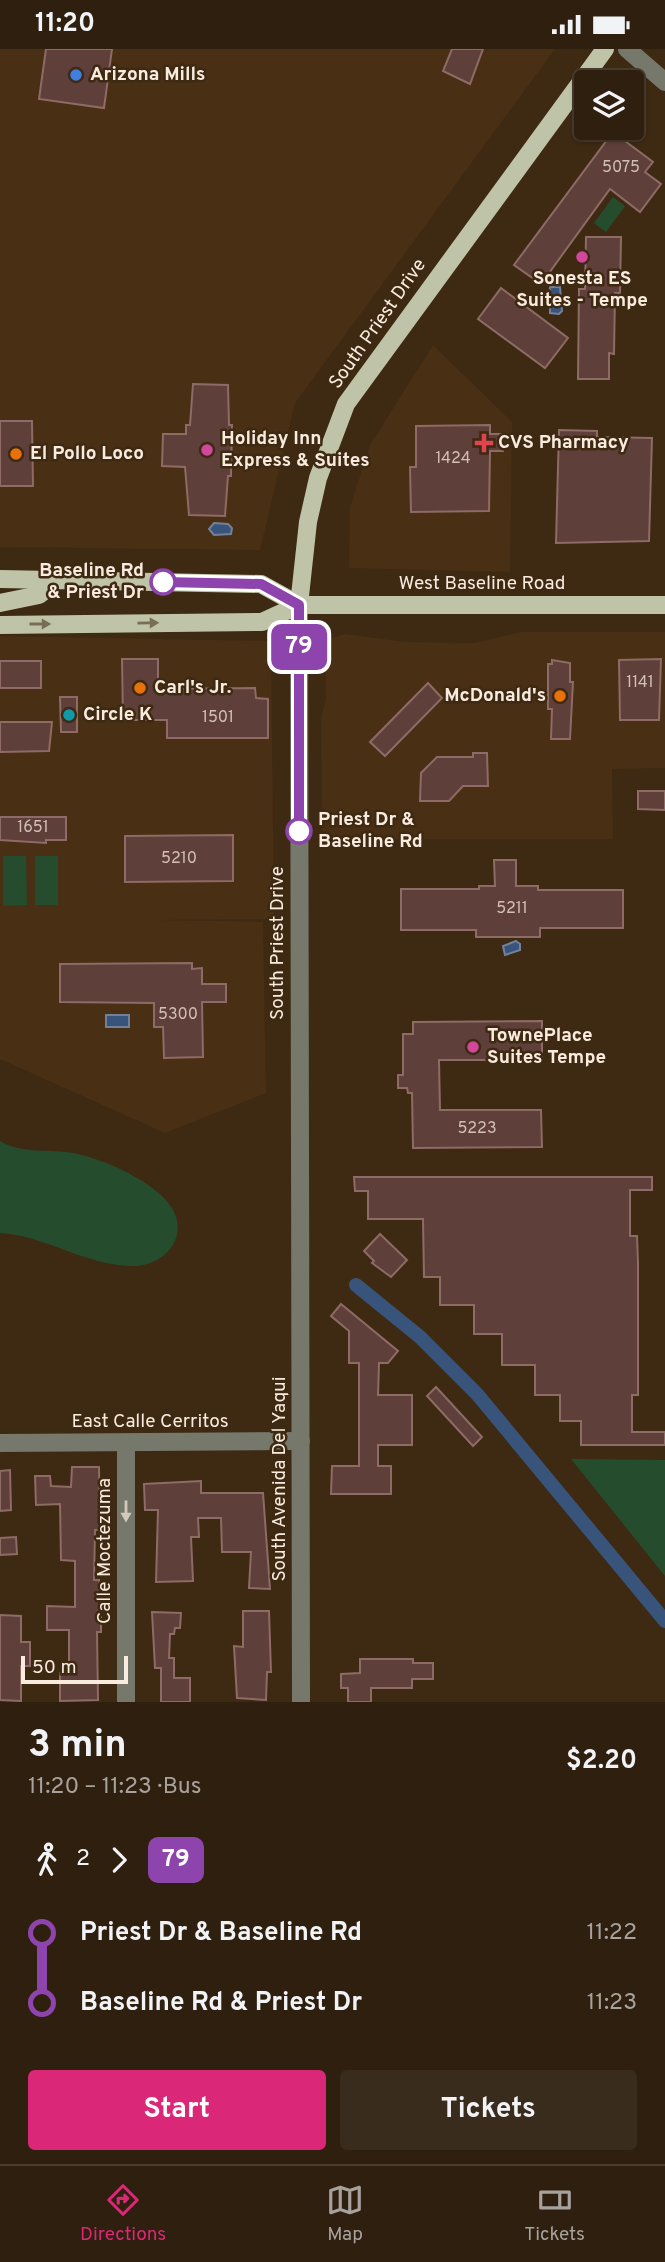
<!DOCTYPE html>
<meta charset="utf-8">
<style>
:root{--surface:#2e1f0e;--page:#3a2c1c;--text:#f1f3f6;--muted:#a7a29e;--line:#493d2e;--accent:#db2777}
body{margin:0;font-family:Overpass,sans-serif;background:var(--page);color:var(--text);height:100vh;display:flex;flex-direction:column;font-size:26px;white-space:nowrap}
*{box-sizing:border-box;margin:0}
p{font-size:23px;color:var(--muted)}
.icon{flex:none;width:38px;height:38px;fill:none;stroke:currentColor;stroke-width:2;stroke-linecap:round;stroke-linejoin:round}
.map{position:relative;height:1653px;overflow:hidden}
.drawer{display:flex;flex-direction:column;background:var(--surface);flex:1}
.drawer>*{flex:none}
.badge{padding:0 14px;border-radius:10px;font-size:24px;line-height:46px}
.buttons{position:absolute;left:574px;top:21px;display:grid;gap:14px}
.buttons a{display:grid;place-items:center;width:70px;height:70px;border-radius:7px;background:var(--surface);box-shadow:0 2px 5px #0004,0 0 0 2px var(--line);font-size:35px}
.scale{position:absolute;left:21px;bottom:18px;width:107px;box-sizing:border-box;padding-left:7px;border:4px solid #f9ebde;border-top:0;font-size:19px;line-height:24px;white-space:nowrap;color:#f9ebde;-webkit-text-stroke:5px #3e2913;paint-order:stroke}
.map>.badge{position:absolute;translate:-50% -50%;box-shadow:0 0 0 4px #fff}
.legs{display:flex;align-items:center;gap:10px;height:77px;padding:0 28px;font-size:23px}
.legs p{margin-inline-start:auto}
.summary{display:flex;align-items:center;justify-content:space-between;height:119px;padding:0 28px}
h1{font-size:38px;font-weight:700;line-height:52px}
.primary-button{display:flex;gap:14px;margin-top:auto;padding:14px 28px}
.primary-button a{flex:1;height:80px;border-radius:7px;background:var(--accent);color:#fff;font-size:28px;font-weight:700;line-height:80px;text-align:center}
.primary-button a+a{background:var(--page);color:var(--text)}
ul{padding:0 28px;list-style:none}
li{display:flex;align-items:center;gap:24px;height:70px;font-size:26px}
li i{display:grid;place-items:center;width:10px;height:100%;margin:0 9px;background:currentColor}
li i::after{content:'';width:18px;height:18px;margin:-9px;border:5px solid;border-radius:50%;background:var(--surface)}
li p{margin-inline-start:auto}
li:first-child i{background:linear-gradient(#0000 50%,currentColor 0)}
li:last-child i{background:linear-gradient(currentColor 50%,#0000 0)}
.status{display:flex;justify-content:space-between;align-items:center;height:49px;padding:0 35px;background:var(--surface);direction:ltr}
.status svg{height:19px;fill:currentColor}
.dock{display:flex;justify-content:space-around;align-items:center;height:98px;border-top:2px solid var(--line);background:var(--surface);font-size:19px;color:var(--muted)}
.dock a{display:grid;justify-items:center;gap:4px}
.dock .selected{color:var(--accent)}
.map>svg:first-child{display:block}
.built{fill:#492f13}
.green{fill:#254d2d}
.water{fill:#38547b;stroke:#728199;stroke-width:2}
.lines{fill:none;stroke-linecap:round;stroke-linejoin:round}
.canal{stroke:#38547b;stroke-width:14}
.building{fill:#5f3f3a;stroke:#8e6b65;stroke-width:2}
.minor{stroke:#76786b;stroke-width:18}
.major{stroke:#bfc3a7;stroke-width:18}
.oneway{fill:#786e56}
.oneway2{fill:#d2c8bc}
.line-1-casing{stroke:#fff;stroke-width:16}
.line-1{stroke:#8e44ad;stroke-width:10}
.shop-dot{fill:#3f7fe0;stroke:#3e2913;stroke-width:2.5}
.hotel-dot{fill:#d1479c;stroke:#3e2913;stroke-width:2.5}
.health-dot{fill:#e0444e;stroke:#3e2913;stroke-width:2.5}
.food-dot{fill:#e8710a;stroke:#3e2913;stroke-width:2.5}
.stop-1-dot{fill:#fff;stroke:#8e44ad;stroke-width:3.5}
.culture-dot{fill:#0f9aa8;stroke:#3e2913;stroke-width:2.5}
.labels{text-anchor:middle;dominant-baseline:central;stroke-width:5;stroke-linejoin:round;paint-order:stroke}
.number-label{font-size:16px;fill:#d2c0b5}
.poi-label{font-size:19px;font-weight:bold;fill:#f9ebde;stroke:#3e2913;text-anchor:start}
.street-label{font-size:19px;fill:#f9ebde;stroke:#3e2913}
.stop-label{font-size:19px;font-weight:bold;fill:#f9ebde;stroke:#3e2913;text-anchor:end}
</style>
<div class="status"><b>11:20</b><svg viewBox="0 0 49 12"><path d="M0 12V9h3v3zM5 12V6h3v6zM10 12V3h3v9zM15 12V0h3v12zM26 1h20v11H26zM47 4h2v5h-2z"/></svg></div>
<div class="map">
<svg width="665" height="1653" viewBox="0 0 665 1653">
<rect width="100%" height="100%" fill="#3e2913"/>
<!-- built -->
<g class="built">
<polygon points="0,0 555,0 295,354 260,501 0,498"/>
<polygon points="433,296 512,373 510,523 349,519 350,458 370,396"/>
<polygon points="520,583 665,583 665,719 612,720 613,790 322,790 321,669 326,650 326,603 332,589 345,585 406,593 475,594"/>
<polygon points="0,587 271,592 274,870 158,871 263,873 266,1044 165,1084 0,1010"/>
</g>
<!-- green -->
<g class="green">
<polygon points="613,148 625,157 606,183 594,174"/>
<polygon points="3,807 26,807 27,856 3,857"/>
<rect x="35" y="807" width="23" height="49"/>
<path d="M0,1092C20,1105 51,1100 73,1104C103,1110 141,1127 163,1148C196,1180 169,1219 129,1217C83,1215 43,1186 0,1184Z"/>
<polygon points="571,1410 665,1411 665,1527"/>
</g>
<!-- water -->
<g class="water">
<polygon points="550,238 560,238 562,262 559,265 550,264"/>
<polygon points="214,474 228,475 232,479 231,485 214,486 209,480"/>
<polygon points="516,892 520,895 520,901 505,906 503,897"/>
<rect x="106" y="966" width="23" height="12"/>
</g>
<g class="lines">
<!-- canal -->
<polyline class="canal" points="356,1236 420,1288 477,1345 665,1572"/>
</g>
<!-- building -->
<g class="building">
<polygon points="46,0 112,0 104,59 39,50"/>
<polygon points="452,0 483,0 470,35 443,22"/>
<polygon points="613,83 653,113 645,123 661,135 640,163 610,140 541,235 514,216"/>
<polygon points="586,188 621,188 620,244 615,244 614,305 609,304 609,330 578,330 579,240 585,240"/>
<polygon points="501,239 568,289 545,319 478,270"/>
<polygon points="193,335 228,336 229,376 232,376 231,427 228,427 225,467 189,466 185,418 162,417 163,385 186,385 186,376 190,376"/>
<polygon points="0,372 32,372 33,437 0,437"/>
<polygon points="490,376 490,385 503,385 503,402 490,402 489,462 411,463 410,418 416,418 416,377"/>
<polygon points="559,381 597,382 597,388 652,389 649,492 556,494"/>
<polygon points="122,610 158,610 158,640 255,639 256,649 268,650 268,689 167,689 167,671 123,671"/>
<polygon points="661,610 659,671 620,671 619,611"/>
<polygon points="552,611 570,614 570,633 573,633 570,690 551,690 552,660 548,660 548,615 552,615"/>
<rect x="0" y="612" width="41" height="27"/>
<polygon points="428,634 442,649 385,707 370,693"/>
<polygon points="60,648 77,648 77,683 61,683"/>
<polygon points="0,673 52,673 49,702 0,703"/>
<polygon points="473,704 487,704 488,737 463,737 449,752 420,752 421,724 437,708 473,708"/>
<polygon points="638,742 665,742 665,761 638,760"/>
<polygon points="0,768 66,768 66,791 46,791 46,794 0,791"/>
<polygon points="233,786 233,832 125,833 125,787"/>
<polygon points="494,811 516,811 516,837 538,837 538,841 623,841 623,879 540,879 540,888 476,888 476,881 401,881 401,840 479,840 479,837 495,837"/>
<polygon points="192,914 192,920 202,919 202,935 226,935 226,953 202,953 203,1008 164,1009 163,978 154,978 154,954 60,953 60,915"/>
<polygon points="542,972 542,1011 439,1011 440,1061 541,1061 542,1098 413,1099 412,1044 408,1044 407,1039 398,1039 398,1026 403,1026 403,985 413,985 413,973"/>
<polygon points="354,1128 652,1128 652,1141 630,1141 630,1187 637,1187 638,1214 638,1346 632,1346 632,1383 665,1383 665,1396 581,1396 581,1372 560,1372 560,1346 535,1346 535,1316 502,1316 502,1285 474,1285 474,1256 440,1256 440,1228 424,1228 423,1170 368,1170 368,1142 355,1142"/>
<polygon points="380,1185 407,1211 391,1228 372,1214 374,1212 364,1202"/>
<polygon points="341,1255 398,1302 388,1314 379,1314 378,1346 412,1346 412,1396 378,1396 378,1417 391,1417 391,1445 331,1445 332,1417 359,1417 359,1314 349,1314 349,1282 331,1267"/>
<polygon points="436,1338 482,1388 473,1397 427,1347"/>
<polygon points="72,1418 99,1418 100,1481 95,1481 94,1531 99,1531 101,1566 101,1583 97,1583 98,1651 60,1652 60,1624 69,1624 69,1581 47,1581 47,1557 75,1558 75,1512 61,1511 60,1455 36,1456 35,1427 50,1427 51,1437 71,1438"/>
<polygon points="10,1421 11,1461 0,1462 0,1422"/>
<polygon points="201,1432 201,1444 263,1444 270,1540 249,1539 251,1503 222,1503 221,1469 198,1469 199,1488 191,1488 193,1532 156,1533 158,1461 145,1461 144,1435"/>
<polygon points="16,1488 17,1505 0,1506 0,1489"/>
<polygon points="243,1562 269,1562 271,1623 267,1623 266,1651 237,1649 234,1597 243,1598"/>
<polygon points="152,1563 181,1564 180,1579 175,1579 174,1585 170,1585 169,1609 174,1609 174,1629 190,1629 190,1653 161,1653 161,1619 155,1619"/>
<polygon points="0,1566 21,1567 21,1593 30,1593 30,1617 21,1617 21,1652 0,1651"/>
<polygon points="360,1610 413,1610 413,1614 433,1614 433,1630 412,1630 412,1639 371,1639 371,1653 348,1653 348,1639 341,1639 341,1625 360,1624"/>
</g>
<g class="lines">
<!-- minor -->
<g class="minor">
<polyline points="627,0 665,33"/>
<polyline points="299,556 301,1653"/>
<polyline points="0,1394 301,1392"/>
<polyline points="126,1394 126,1653"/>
</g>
<!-- major -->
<g class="major">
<polyline points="0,530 261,535 299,556"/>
<polyline points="0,554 39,546 58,531"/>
<polyline points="299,556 308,473 318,429 346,355 605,0"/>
<polyline points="0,576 262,573 299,556 665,556"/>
</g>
</g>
<!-- one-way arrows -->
<defs><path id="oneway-solid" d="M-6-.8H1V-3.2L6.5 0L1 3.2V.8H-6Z" transform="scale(1.75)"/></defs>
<g class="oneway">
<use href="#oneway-solid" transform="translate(148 574) rotate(-1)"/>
<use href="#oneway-solid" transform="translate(40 575)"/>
</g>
<use class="oneway2" href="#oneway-solid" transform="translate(126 1462) rotate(90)"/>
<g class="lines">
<!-- line-1 casing -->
<g class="line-1-casing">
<polyline id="line-1" points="163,533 261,535 299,556 299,782"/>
</g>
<!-- line-1 -->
<use href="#line-1" class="line-1"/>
</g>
<!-- markers -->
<circle class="shop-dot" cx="76" cy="26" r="7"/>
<g class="hotel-dot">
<circle cx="582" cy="208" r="7"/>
<circle cx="207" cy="401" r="7"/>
<circle cx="473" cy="998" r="7"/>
</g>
<path class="health-dot" d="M480.5 383.5h7v7h7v7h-7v7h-7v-7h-7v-7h7z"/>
<g class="food-dot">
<circle cx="16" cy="405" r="7"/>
<circle cx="140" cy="639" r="7"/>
<circle cx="560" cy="647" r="7"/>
</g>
<g class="stop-1-dot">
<circle cx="163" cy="533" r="12"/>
<circle cx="299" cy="782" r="12"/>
</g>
<circle class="culture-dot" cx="69" cy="666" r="7"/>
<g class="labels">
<!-- number labels -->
<g class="number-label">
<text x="621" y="119">5075</text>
<text x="453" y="410">1424</text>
<text x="640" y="634">1141</text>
<text x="218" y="669">1501</text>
<text x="33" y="779">1651</text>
<text x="179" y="810">5210</text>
<text x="512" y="860">5211</text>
<text x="178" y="966">5300</text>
<text x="477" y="1080">5223</text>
</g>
<!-- poi labels -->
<g class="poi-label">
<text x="90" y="26">Arizona Mills</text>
<text x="582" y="230" text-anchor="middle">Sonesta ES<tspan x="582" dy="22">Suites - Tempe</tspan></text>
<text x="221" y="390">Holiday Inn<tspan x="221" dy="22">Express &amp; Suites</tspan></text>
<text x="498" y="394">CVS Pharmacy</text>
<text x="30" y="405">El Pollo Loco</text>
<text x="154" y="639">Carl's Jr.</text>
<text x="546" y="647" text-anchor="end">McDonald's</text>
<text x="83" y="666">Circle K</text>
<text x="487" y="987">TownePlace<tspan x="487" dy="22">Suites Tempe</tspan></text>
</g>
<!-- street labels -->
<g class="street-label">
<text transform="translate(378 275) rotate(-55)">South Priest Drive</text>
<text x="482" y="535">West Baseline Road</text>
<text transform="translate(278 894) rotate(-90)">South Priest Drive</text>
<text x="150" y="1373">East Calle Cerritos</text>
<text transform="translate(280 1430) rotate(-90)">South Avenida Del Yaqui</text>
<text transform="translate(105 1502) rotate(-90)">Calle Moctezuma</text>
</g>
<!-- stop labels -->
<g class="stop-label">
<text x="144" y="522">Baseline Rd<tspan x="144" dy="22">&amp; Priest Dr</tspan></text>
<text x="318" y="771" text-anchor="start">Priest Dr &amp;<tspan x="318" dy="22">Baseline Rd</tspan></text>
</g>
</g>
</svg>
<div class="buttons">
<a><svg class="icon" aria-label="layers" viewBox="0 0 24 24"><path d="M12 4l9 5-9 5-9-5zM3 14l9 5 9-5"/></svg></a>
</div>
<div class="scale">50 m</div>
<b class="badge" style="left:299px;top:598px;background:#8e44ad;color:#fff">79</b>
</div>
<section class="drawer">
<div class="summary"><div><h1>3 min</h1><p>11:20 – 11:23 · Bus</p></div><b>$2.20</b></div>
<div class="legs"><svg class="icon" aria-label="walk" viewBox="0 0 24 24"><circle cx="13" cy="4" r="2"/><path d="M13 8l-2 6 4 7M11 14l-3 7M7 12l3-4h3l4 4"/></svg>2<svg class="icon" aria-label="forward" viewBox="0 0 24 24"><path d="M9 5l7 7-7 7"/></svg><b class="badge" style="background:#8e44ad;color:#fff">79</b></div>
<ul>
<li><i style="color:#8e44ad"></i><b>Priest Dr &amp; Baseline Rd</b><p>11:22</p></li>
<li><i style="color:#8e44ad"></i><b>Baseline Rd &amp; Priest Dr</b><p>11:23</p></li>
</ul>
<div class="primary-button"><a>Start</a><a>Tickets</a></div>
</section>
<nav class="dock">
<a class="selected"><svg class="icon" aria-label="directions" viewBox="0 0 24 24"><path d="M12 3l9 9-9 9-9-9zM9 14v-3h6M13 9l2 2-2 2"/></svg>Directions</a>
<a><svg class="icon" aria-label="map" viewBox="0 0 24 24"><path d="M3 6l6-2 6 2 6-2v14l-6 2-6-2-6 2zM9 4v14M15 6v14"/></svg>Map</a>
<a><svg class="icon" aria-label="tickets" viewBox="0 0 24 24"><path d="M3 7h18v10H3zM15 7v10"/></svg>Tickets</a>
</nav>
